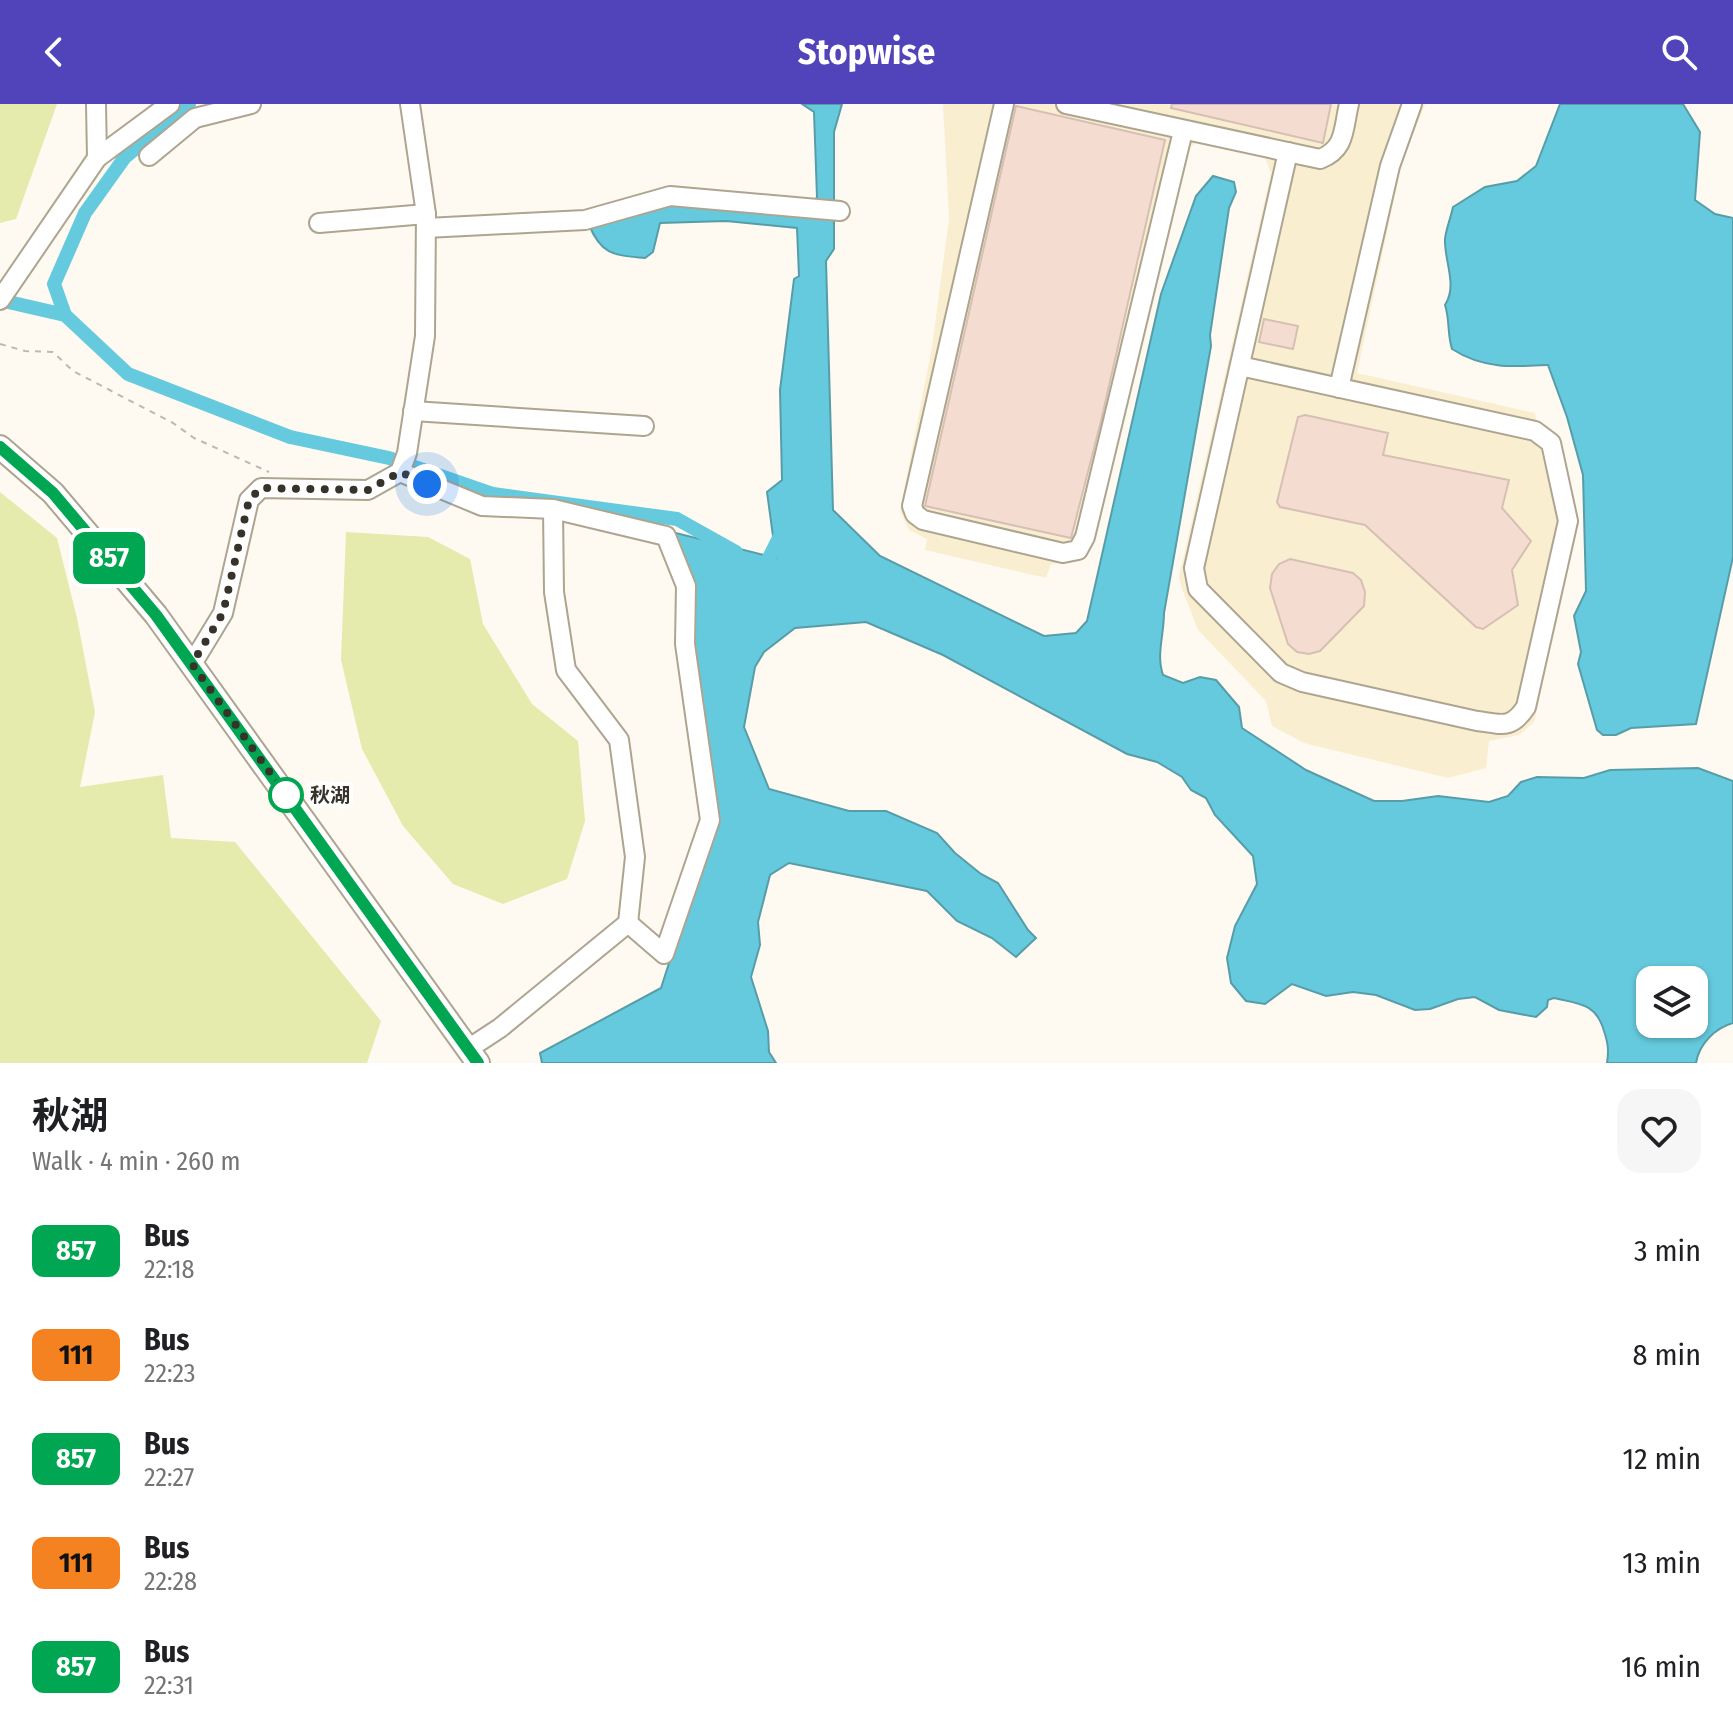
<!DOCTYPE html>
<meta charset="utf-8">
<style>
:root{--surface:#fff;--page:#f6f6f6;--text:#202124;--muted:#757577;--accent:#5144bb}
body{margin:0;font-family:"Fira Sans Condensed","Noto Sans SC",sans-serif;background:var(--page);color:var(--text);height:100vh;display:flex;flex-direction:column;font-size:30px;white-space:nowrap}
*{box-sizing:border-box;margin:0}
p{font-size:26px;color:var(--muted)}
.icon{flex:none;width:44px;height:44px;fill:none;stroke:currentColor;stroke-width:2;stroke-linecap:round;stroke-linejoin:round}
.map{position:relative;height:959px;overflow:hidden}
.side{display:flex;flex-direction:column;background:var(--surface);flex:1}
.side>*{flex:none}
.badge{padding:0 16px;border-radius:12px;font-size:28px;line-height:52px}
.buttons{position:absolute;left:1636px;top:862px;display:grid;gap:16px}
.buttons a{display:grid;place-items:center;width:72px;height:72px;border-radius:16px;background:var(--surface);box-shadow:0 2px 6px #0004;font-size:40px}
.you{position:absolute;width:40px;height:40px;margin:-20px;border:6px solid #fff;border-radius:50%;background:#1a73e8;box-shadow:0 0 0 12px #1a73e833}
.map>.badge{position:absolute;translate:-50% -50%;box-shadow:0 0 0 4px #fff}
.round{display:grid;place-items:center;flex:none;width:84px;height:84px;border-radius:24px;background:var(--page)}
.headline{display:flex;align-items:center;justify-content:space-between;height:136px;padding:0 32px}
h1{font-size:38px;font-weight:700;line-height:60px}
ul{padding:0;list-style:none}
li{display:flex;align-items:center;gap:24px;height:104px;padding:0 32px}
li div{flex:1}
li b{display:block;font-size:30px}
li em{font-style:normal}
li .badge{min-width:88px;font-weight:700;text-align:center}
header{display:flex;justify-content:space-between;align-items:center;height:104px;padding:0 32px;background:var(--accent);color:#fff;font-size:36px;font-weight:700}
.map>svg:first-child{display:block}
.built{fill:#faeed1}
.green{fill:#e4ebac}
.water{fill:#65cade;stroke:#579da8;stroke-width:2;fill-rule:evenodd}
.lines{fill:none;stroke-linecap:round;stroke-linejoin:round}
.canal{stroke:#65cade;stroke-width:14}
.building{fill:#f5dcd1;stroke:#d6bfb4;stroke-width:2}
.minor-casing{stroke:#aea591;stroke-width:22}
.major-casing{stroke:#aea591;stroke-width:26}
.path{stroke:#bdb9b1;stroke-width:2;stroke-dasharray:6 6;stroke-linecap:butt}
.minor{stroke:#fff;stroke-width:18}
.major{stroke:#fff;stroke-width:22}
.line-casing{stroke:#fff;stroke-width:18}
.line{stroke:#00a651;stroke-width:12}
.walk{stroke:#37332b;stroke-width:8;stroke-dasharray:0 14.4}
.stop-dot{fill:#fff;stroke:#00a651;stroke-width:4}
.labels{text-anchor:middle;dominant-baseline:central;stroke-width:8;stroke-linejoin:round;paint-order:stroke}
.stop-label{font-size:20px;font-weight:bold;fill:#37332b;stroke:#fff;text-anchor:start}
</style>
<header><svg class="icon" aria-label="back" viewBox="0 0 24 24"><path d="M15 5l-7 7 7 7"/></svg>Stopwise<svg class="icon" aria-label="search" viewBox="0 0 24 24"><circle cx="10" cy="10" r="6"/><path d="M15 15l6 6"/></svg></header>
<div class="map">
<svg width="1733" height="959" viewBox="0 0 1733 959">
<rect width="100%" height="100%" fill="#fefaf1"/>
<!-- built -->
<polygon class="built" points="943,0 1425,0 1401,62 1357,269 1535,309 1537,320 1556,331 1579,418 1534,618 1519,631 1489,637 1486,664 1448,674 1304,639 1272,622 1266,597 1198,526 1182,485 1179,473 1271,69 1265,54 1198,37 1185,47 1086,450 1073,457 1051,460 1046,474 925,446 927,435 909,426 900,407 932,243 949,115"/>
<!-- green -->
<g class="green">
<polygon points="0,0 57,0 16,115 0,119"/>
<polygon points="0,388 57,434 77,514 95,608 80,683 163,671 171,734 235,738 381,917 367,959 0,959"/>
<polygon points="346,428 428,433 470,455 483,520 532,600 578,637 585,717 567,775 503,800 453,780 403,722 362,645 341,556"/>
</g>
<!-- water -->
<g class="water">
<path d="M802,0H842L834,28V145L826,157L833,406L880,452L1044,532L1076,529L1087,517L1161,190L1196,92L1213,72L1234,78L1236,88L1229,104L1210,231L1211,242L1164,509C1164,531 1156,551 1163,571L1183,579L1200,573L1216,576L1239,603L1242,624L1306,666L1374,697H1402L1438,692L1489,698L1508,692L1521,678L1537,673L1584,674L1610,666L1698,664L1733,677V919C1715,924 1699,940 1696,959H1607C1609,946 1608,939 1604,927C1596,899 1579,900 1554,894L1548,896L1547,903L1536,913L1499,906L1475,893L1458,895L1430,905L1415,906L1376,891L1353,888L1326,892L1292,880L1265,900L1246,897L1231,879L1227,854L1235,822L1257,780L1253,752L1215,711L1206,694L1191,686L1182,673L1157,658L1127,650L943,551L866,518L795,524L764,548L755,563L744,623L769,685L849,707H886L937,729L955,749L981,770L998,779L1028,826L1036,834L1016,853L992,834L957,817L927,787L789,759L770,771L758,818L760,841L751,873L768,927L769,948L776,959H542L540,949L661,884L715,716L668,427L776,454L767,388L782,376L780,286L794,175L799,172L797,124L726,117L660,119L653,148L645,154C615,151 602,152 589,121L666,98L806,110L817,93L814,8ZM1650,876H1694V920H1650Z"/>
<path d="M1560,0H1683L1700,28L1695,96L1715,110L1733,114V453L1696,620L1631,624L1616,631H1603L1597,626L1578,560L1581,548L1574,512L1586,487L1583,371L1567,313L1548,261C1513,263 1483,265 1452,245C1447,229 1450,216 1445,201C1458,181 1444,157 1445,135C1446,125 1451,113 1453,103L1485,83L1517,77L1536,62Z"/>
</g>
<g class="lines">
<!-- canal -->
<g class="canal">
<polyline points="189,0 125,53 85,109 54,180 65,211 128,270 290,333 389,354 493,390 677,415 736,448"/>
<polyline points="0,196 65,211"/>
<polyline points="762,468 783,426"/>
</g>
</g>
<!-- building -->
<g class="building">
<polygon points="1172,0 1331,0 1323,39 1171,4"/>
<polygon points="1016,2 1165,36 1101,317 1071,434 925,402"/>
<polygon points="1264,215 1298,222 1293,245 1259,238"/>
<polygon points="1305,311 1388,329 1383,351 1509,376 1502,404 1531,437 1512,466 1518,501 1483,525 1476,523 1365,421 1280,403 1277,398 1298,313"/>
<polygon points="1290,455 1353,469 1361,476 1365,488 1364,502 1320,547 1309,550 1297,548 1288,540 1270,484 1272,470 1279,460"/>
</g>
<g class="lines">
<!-- minor casing -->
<g class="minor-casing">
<g id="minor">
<polyline points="1004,0 912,402 915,410 923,416 1063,449 1078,446 1085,433 1183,27"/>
<path d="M1066,0L1320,55C1346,45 1343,25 1349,0"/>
<polyline points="149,52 195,14 251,0"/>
<polyline points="97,54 170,0"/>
<polyline points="319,119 426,110"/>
<polyline points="426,124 585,116 670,92 840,107"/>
<polyline points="0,196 97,54 96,0"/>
<path d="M1240,262L1535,327L1551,339L1568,417L1526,603C1511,626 1501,620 1477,617L1302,578L1281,569L1198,485L1194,464L1288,48"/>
<polyline points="1339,284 1390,62 1412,0"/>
<polyline points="413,307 644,322"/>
<polyline points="400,368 482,402 553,405 666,432 686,482 685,540 710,716 664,850 628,819"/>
<polyline points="192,560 223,509 249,396 261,384 368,386 400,368 407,349 425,232 426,110 410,0"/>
<polyline points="468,945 500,924 628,819 635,753 619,636 566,566 554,488 553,405"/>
</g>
</g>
<!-- major casing -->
<g class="major-casing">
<polyline id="major" points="0,343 53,389 156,511 478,959"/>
</g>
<!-- path -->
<polyline class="path" points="0,240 25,247 53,248 73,267 173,319 194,334 269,368"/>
<!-- minor -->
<use href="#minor" class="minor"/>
<!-- major -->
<use href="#major" class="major"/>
</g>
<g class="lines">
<!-- line casing -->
<g class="line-casing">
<polyline id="line" points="0,343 53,389 156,511 478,959"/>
</g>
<!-- line -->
<use href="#line" class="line"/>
<!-- walk -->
<polyline class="walk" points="286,691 192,560 223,509 249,396 261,384 368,386 400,368 427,380"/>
</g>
<!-- markers -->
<circle class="stop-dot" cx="286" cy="691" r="16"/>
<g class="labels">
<!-- stop labels -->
<g class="stop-label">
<text x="310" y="691">秋湖</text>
</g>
</g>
</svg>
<div class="buttons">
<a><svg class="icon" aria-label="layers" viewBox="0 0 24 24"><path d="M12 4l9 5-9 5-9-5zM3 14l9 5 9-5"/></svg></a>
</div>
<div class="you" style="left:427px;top:380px"></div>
<b class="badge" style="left:109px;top:454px;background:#00a651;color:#fff">857</b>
</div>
<section class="side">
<div class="headline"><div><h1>秋湖</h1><p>Walk · 4 min · 260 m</p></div><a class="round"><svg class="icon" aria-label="heart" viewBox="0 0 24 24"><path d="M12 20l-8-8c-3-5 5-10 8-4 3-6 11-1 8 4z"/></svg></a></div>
<ul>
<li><span class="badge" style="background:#00a651;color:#fff">857</span><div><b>Bus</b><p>22:18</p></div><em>3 min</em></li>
<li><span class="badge" style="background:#f58220;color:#111">111</span><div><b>Bus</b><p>22:23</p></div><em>8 min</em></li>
<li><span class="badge" style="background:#00a651;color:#fff">857</span><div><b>Bus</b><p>22:27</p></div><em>12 min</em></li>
<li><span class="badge" style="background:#f58220;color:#111">111</span><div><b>Bus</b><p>22:28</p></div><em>13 min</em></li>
<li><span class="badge" style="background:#00a651;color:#fff">857</span><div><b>Bus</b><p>22:31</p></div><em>16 min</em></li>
</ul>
</section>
